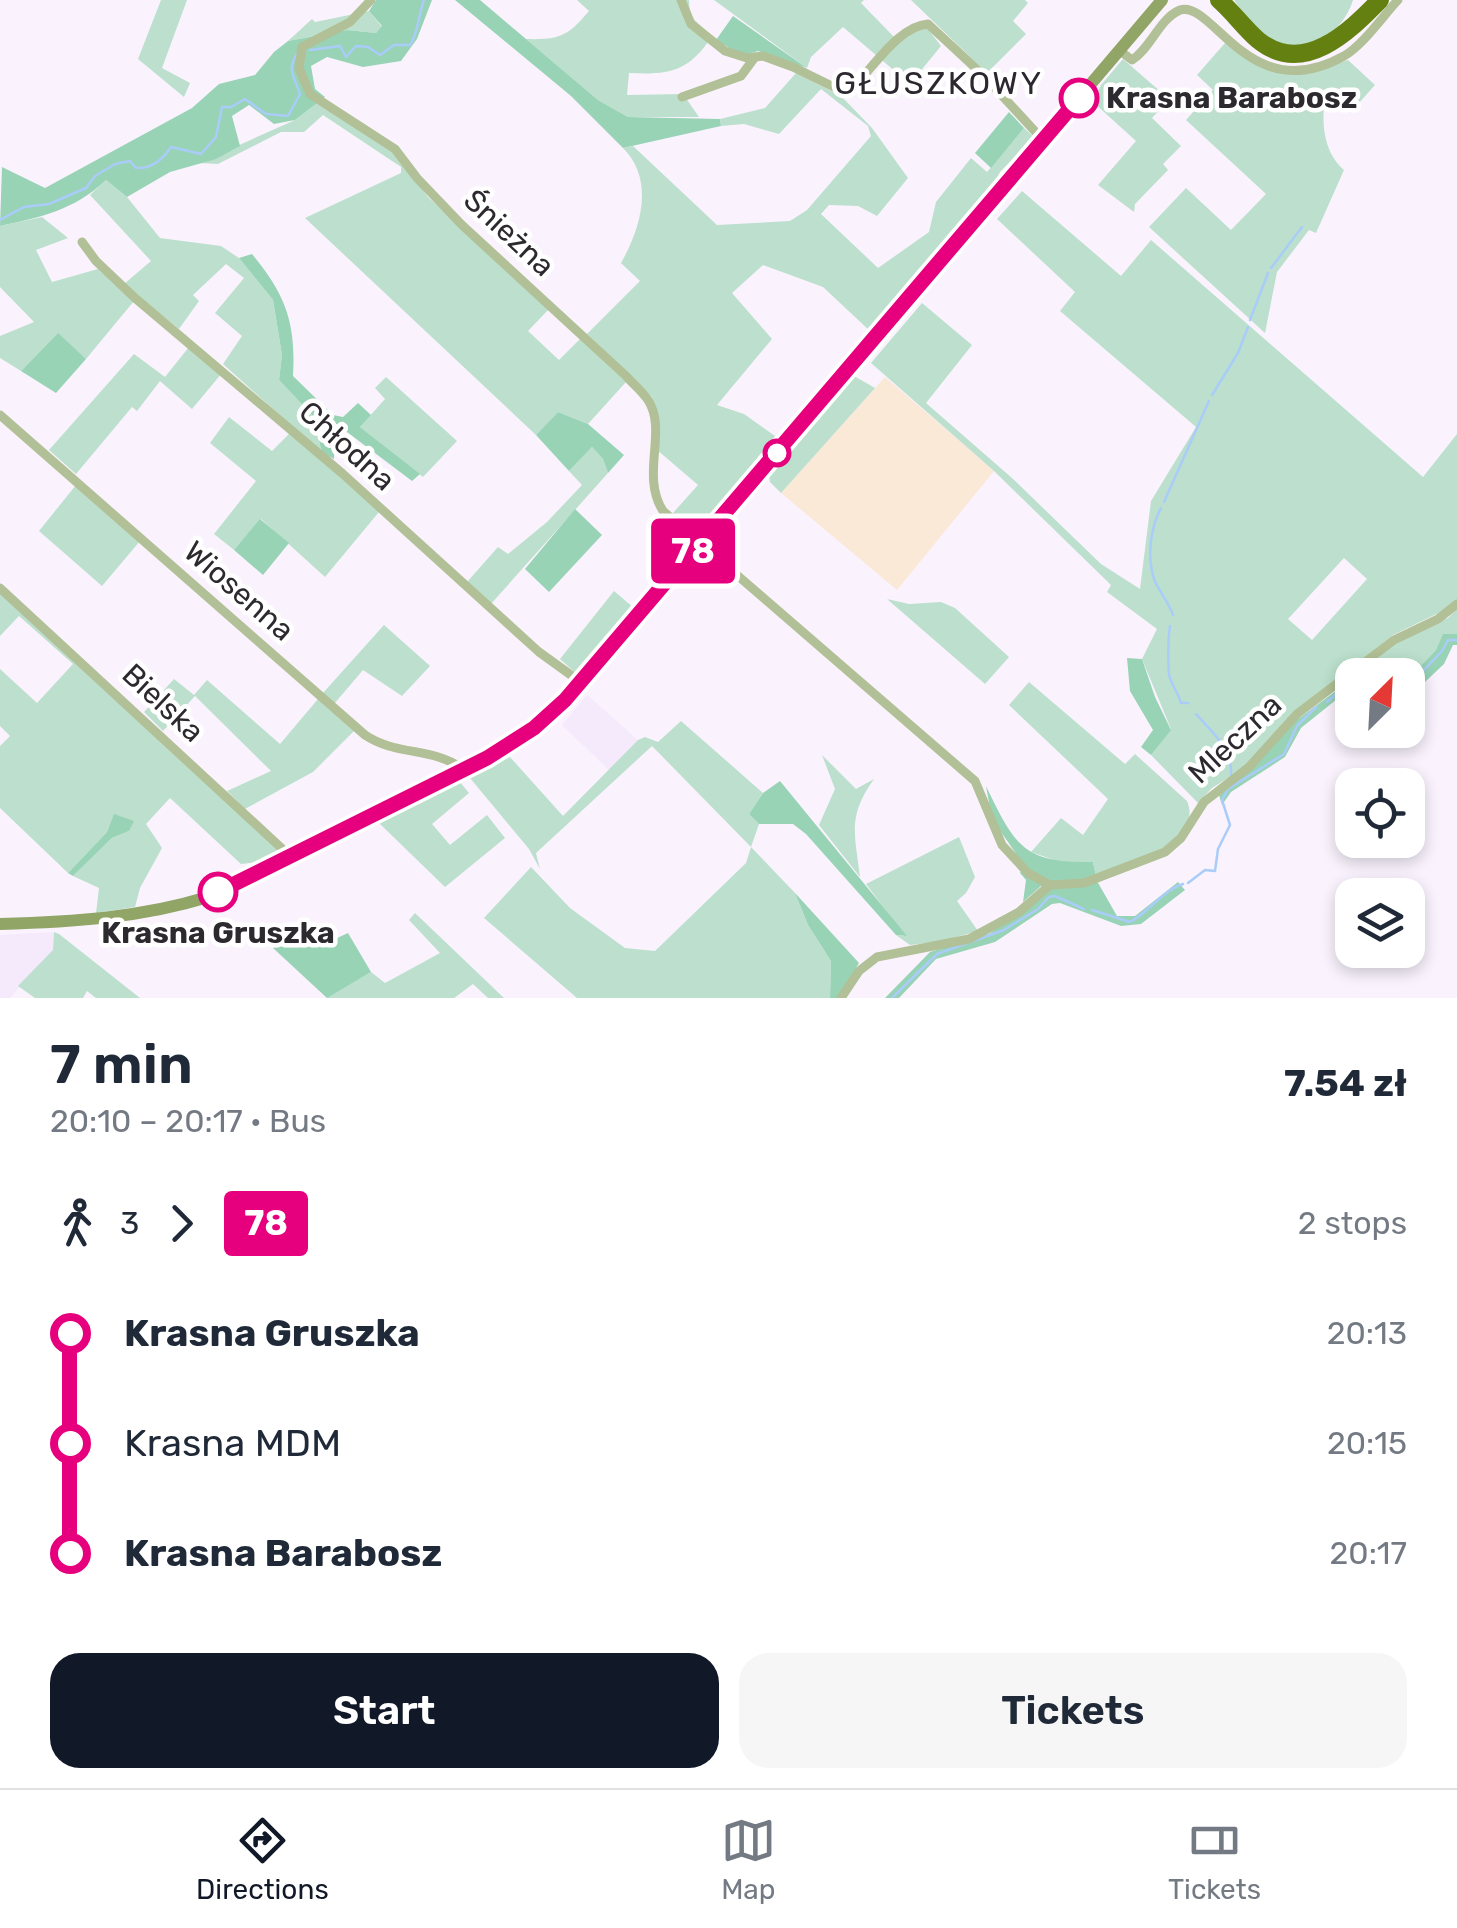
<!DOCTYPE html>
<meta charset="utf-8">
<style>
:root{--surface:#fff;--page:#f6f6f7;--text:#1f2937;--muted:#747a83;--line:#e0e1e3;--accent:#111827}
body{margin:0;font-family:Rubik,sans-serif;background:var(--page);color:var(--text);height:100vh;display:flex;flex-direction:column;font-size:38px;white-space:nowrap}
*{box-sizing:border-box;margin:0}
p{font-size:32px;color:var(--muted)}
.icon{flex:none;width:55px;height:55px;fill:none;stroke:currentColor;stroke-width:2;stroke-linecap:round;stroke-linejoin:round}
.map{position:relative;height:998px;overflow:hidden}
.details{display:flex;flex-direction:column;background:var(--surface);flex:1}
.details>*{flex:none}
.badge{padding:0 20px;border-radius:8px;font-size:35px;line-height:65px}
.needle{width:65px;rotate:24deg}
.tools{position:absolute;left:1335px;top:658px;display:grid;gap:20px}
.tools a{display:grid;place-items:center;width:90px;height:90px;border-radius:20px;background:var(--surface);box-shadow:0 5px 15px #0003;font-size:50px}
.map>.badge{position:absolute;translate:-50% -50%;box-shadow:0 0 0 5px #fff}
.legs{display:flex;align-items:center;gap:15px;height:110px;padding:0 50px;font-size:32px}
.legs p{margin-inline-start:auto}
.head{display:flex;align-items:center;justify-content:space-between;height:170px;padding:0 50px}
h1{font-size:55px;font-weight:600;line-height:75px}
.primary-button{display:flex;gap:20px;margin-top:auto;padding:20px 50px}
.primary-button a{flex:1;height:115px;border-radius:30px;background:var(--accent);color:#fff;font-size:40px;font-weight:600;line-height:115px;text-align:center}
.primary-button a+a{background:var(--page);color:var(--text)}
ul{padding:0 50px;list-style:none}
li{display:flex;align-items:center;gap:35px;height:110px;font-size:38px}
li i{display:grid;place-items:center;width:15px;height:100%;margin:0 12px;background:currentColor}
li i::after{content:'';width:25px;height:25px;margin:-12px;border:8px solid;border-radius:50%;background:var(--surface)}
li p{margin-inline-start:auto}
li:first-child i{background:linear-gradient(#0000 50%,currentColor 0)}
li:last-child i{background:linear-gradient(currentColor 50%,#0000 0)}
.tab-bar{display:flex;justify-content:space-around;align-items:center;height:140px;border-top:2px solid var(--line);background:var(--surface);font-size:28px;color:var(--muted)}
.tab-bar a{display:grid;justify-items:center;gap:5px}
.tab-bar .on{color:var(--accent)}
.map>svg:first-child{display:block}
.built{fill:#f5e9fc}
.industrial{fill:#fbe9d8}
.green{fill:#bce0cd;fill-rule:evenodd}
.forest{fill:#98d3b6}
.lines{fill:none;stroke-linecap:round;stroke-linejoin:round}
.stream{stroke:#aaccf9;stroke-width:2.5}
.street{stroke:#b1c096;stroke-width:9}
.secondary{stroke:#90a566;stroke-width:12}
.highway{stroke:#648010;stroke-width:18}
.line-1-casing{stroke:#fff;stroke-width:22}
.line-1{stroke:#e6007e;stroke-width:15}
.stop-1-dot{fill:#fff;stroke:#e6007e;stroke-width:5}
.labels{text-anchor:middle;dominant-baseline:central;stroke-width:9;stroke-linejoin:round;paint-order:stroke}
.stop-label{font-size:30px;font-weight:bold;fill:#2d2a2f;stroke:#fff;text-anchor:start}
.street-label{font-size:30px;fill:#2d2a2f;stroke:#fff}
.neighbourhood-label{font-size:32px;letter-spacing:2.5px;fill:#2d2730;stroke:#fff}
</style>
<div class="map">
<svg width="1457" height="998" viewBox="0 0 1457 998">
<rect width="100%" height="100%" fill="#faf3fe"/>
<!-- built -->
<g class="built">
<polygon points="587,695 638,740 609,770 562,725"/>
<polygon points="54,932 53,950 10,998 0,998 0,935"/>
</g>
<!-- industrial -->
<polygon class="industrial" points="885,377 994,471 897,590 781,493"/>
<!-- green -->
<g class="green">
<polygon points="161,0 187,0 162,68 190,83 184,97 138,59"/>
<path d="M577,0H689L690,16L712,36C689,72 669,75 629,73L627,95L683,94L699,117H628L598,100L526,39C560,40 568,36 589,11Z"/>
<polygon points="714,0 864,0 861,3 895,38 922,21 941,46 910,84 843,27 811,57 807,68"/>
<polygon points="911,0 1025,0 1028,3 1013,21 1026,34 987,73"/>
<path d="M1234,0H1353C1343,33 1306,59 1272,41C1255,33 1245,15 1234,0Z"/>
<polygon points="369,11 382,27 376,33 347,30 288,41 312,19 315,22"/>
<path d="M1225,43C1276,79 1289,81 1348,60L1375,85L1350,113L1325,98C1321,124 1324,153 1344,170L1316,233L1309,230L1277,272L1265,333L1149,227L1186,188L1231,230L1266,194L1186,120L1213,90L1197,75Z"/>
<polygon points="1123,59 1169,99 1152,118 1181,146 1163,164 1168,170 1135,204 1134,212 1098,185 1136,141 1093,102 1101,85"/>
<path d="M796,73L841,96L872,128L908,178L877,216L858,206L829,205L821,214L878,268L929,232L936,202L971,158L987,172L1024,128L1034,137L1000,172L990,191L870,331L823,287L763,265L732,293L772,339L717,405L744,414L775,436L697,536L672,514L698,485L656,449L657,424L652,397L587,334L640,281L621,263C641,228 655,180 623,148L633,146L717,225L790,221L807,210L871,136L868,126L821,89L779,134L744,124L721,126L720,119L765,108Z"/>
<polygon points="317,103 396,154 428,197 549,309 528,331 559,360 580,339 626,382 588,424 558,412 536,435 305,218 401,173 401,167 323,115 304,132 281,132 218,164 199,163 295,120"/>
<polygon points="106,180 127,197 160,238 221,246 239,258 273,300 282,355 279,380 313,416 322,453 223,364 242,336 215,313 244,278 226,264 193,295 199,301 179,329 124,284 151,261 90,195"/>
<path d="M1022,191L1121,276L1151,240L1423,477L1457,434V600L1449,608L1393,635L1286,720L1247,766L1212,788L1198,803L1151,755L1171,729L1142,659L1157,629L1107,592L1111,585L994,471L871,363L922,303L972,345L926,403L1012,478L1101,564L1140,589L1151,501L1196,427L1060,311L1075,292L997,219ZM1344,558L1367,579L1312,640L1288,619Z"/>
<polygon points="42,217 68,238 36,250 52,282 98,269 134,301 86,359 57,334 21,371 0,358 0,336 34,322 0,287 0,226"/>
<polygon points="189,347 222,373 192,409 160,381 137,411 132,407 76,474 49,450 134,354 165,377"/>
<polygon points="854,376 875,388 781,493 770,482 769,476"/>
<polygon points="386,377 457,441 423,477 360,427 385,399 375,388"/>
<polygon points="229,417 272,451 291,432 379,512 325,577 261,519 234,550 214,534 256,481 210,443"/>
<polygon points="592,447 603,459 608,473 490,605 467,582 498,547 508,554 547,522 582,485 569,471"/>
<polygon points="76,485 140,541 102,586 39,531"/>
<polygon points="663,517 691,539 659,580 646,573 658,558 647,546"/>
<polygon points="614,591 634,608 578,675 560,659"/>
<polygon points="0,592 281,852 259,862 241,864 170,798 146,824 162,848 140,888 135,907 96,913 99,888 73,876 112,838 129,831 114,815 107,832 68,873 0,808 0,746 10,736 0,726 0,669 37,703 73,664 19,616 0,636"/>
<polygon points="887,599 909,604 941,602 955,608 1009,657 985,684"/>
<polygon points="1457,609 1457,634 1443,635 1436,650 1408,679 1408,675 1358,675 1402,637 1448,618"/>
<polygon points="384,625 430,666 402,696 363,670 334,704 323,693"/>
<polygon points="174,679 194,695 207,680 280,744 318,699 354,731 313,772 245,809 227,791 271,771 195,696 163,731 144,712"/>
<path d="M1029,682L1125,764L1135,754L1187,801C1205,843 1122,867 1096,876L1093,862H1060L1031,852L1061,818L1083,835L1108,799L1009,705Z"/>
<polygon points="681,721 763,793 749,814 759,824 751,847 795,893 808,925 831,961 830,998 577,998 484,918 531,867 570,908 625,948 655,951 746,863 751,847 652,746 536,853 540,869 529,849 470,778 510,757 563,816 638,740 645,737 658,742"/>
<path d="M822,755L856,789L874,779C847,817 855,834 860,877L819,825L835,789Z"/>
<polygon points="459,781 469,793 432,824 450,845 487,815 505,838 445,887 379,823"/>
<polygon points="959,837 975,877 966,893 957,901 978,931 942,941 910,945 896,935 905,936 866,884"/>
<polygon points="415,913 504,998 488,998 473,984 454,998 326,998 371,972 385,983 440,953 409,920"/>
<polygon points="54,932 59,934 140,998 96,998 87,991 83,998 35,998 18,986 53,950"/>
</g>
<!-- forest -->
<g class="forest">
<path d="M376,0H432L417,39L401,61L363,67L327,57L311,66L315,89L325,97L295,120L274,124L249,105L232,116L240,146L216,159L170,172L127,197L106,180C75,210 41,217 0,226L2,167L45,188L192,108L219,84L255,75L274,52L288,41L347,30L376,33L382,26L369,11Z"/>
<polygon points="455,0 480,0 598,100 628,117 720,119 721,126 623,148 571,96"/>
<polygon points="733,16 807,68 758,51 744,55 736,52 716,40"/>
<polygon points="1009,112 1024,128 991,168 975,153"/>
<path d="M252,254C286,295 296,323 293,376L333,415L343,417L358,403L371,415L360,427L420,474L412,481L335,423L334,459L322,453L313,416L279,380L282,355L273,300L239,258Z"/>
<polygon points="58,333 86,359 56,393 21,371"/>
<polygon points="558,412 588,424 624,455 608,473 603,459 592,447 569,471 536,435"/>
<polygon points="575,509 602,535 549,592 525,569"/>
<polygon points="260,519 289,543 263,575 234,550"/>
<polygon points="1443,634 1457,634 1457,645 1453,645 1444,664 1408,698 1408,679 1436,650"/>
<polygon points="1127,658 1142,659 1155,697 1171,730 1151,755 1141,747 1153,730 1130,691"/>
<polygon points="1352,679 1352,687 1301,728 1285,757 1231,792 1222,805 1219,795 1294,722"/>
<polygon points="780,781 907,936 896,935 806,834 793,824 759,824 749,814 763,793"/>
<path d="M986,786C1015,846 1023,863 1093,862L1097,881L1117,916H1135L1178,882L1185,890L1141,924L1121,926L1060,903L1052,904L995,942L936,959L899,998H885L930,952L989,934L1049,890L1041,886L1023,902L1026,880L1020,873L1024,865L992,819Z"/>
<polygon points="114,814 134,821 129,831 112,838 73,876 68,873 107,832"/>
<polygon points="795,893 859,963 838,998 830,998 831,961 808,925"/>
<polygon points="324,923 333,940 348,933 371,972 327,998 273,948"/>
</g>
<g class="lines">
<!-- stream -->
<g class="stream">
<path d="M310,50L340,46L346,57L356,46L368,47L380,55L394,45H410C419,31 418,16 424,0"/>
<path d="M0,220L24,207L49,204L86,188L95,176L115,164L130,161L136,168C152,169 163,159 171,147L201,154L216,137L222,107H231L245,99L266,114L288,116L300,94C295,78 286,70 297,54"/>
<polyline points="1271,268 1302,227"/>
<polyline points="1250,320 1268,273"/>
<polyline points="1212,395 1238,353 1248,327"/>
<polyline points="1164,502 1209,401"/>
<path d="M1161,508C1150,529 1147,557 1154,579C1159,592 1169,602 1173,615"/>
<path d="M1170,626C1168,637 1168,662 1169,674C1171,686 1178,691 1181,703H1188"/>
<polyline points="1408,687 1442,651 1448,640 1457,640"/>
<polyline points="1327,702 1352,681"/>
<path d="M1196,714C1212,732 1233,749 1231,775"/>
<polyline points="1188,883 1205,870 1215,871 1218,849 1230,825 1222,800 1228,789 1284,754 1297,726 1316,707"/>
<path d="M1092,910L1130,922C1148,913 1163,890 1183,884"/>
<polyline points="892,998 937,954 1004,930 1038,909 1049,897 1055,896 1084,909"/>
</g>
<!-- street -->
<g class="street">
<path d="M371,0L350,22L302,47L299,68L310,94L395,149L417,178L462,225L626,376C632,383 642,391 648,400C668,431 640,475 663,511L975,781L1002,845L1028,873L1050,885"/>
<path d="M681,0L691,24L725,51L747,58L763,56L793,67L842,91L851,89C872,70 898,26 928,24L983,75L1043,140"/>
<path d="M1119,50L1132,60C1151,48 1159,19 1180,10C1214,0 1249,109 1344,56C1364,44 1382,17 1398,0"/>
<polyline points="682,97 741,76 755,57"/>
<polyline points="82,242 96,261 135,298 343,474 539,652 582,683"/>
<path d="M0,415L365,735C396,756 433,747 463,769"/>
<polyline points="0,588 290,856"/>
<polyline points="841,998 859,971 877,957 969,939 1019,912 1050,885 1084,883 1165,852 1181,838 1204,802 1249,767 1297,714 1394,640 1438,619 1457,604"/>
</g>
<!-- secondary -->
<path class="secondary" d="M0,924C71,922 140,918 208,897L487,757L534,728L582,683L1162,0"/>
<!-- highway -->
<path class="highway" d="M1219,0C1233,12 1244,28 1258,40C1303,77 1349,32 1380,0"/>
</g>
<g class="lines">
<!-- line-1 casing -->
<g class="line-1-casing">
<polyline id="line-1" points="218,892 487,758 534,728 565,700 1079,98"/>
</g>
<!-- line-1 -->
<use href="#line-1" class="line-1"/>
</g>
<!-- markers -->
<g class="stop-1-dot">
<circle cx="1079" cy="98" r="18"/>
<circle cx="777" cy="453" r="12"/>
<circle cx="218" cy="892" r="18"/>
</g>
<g class="labels">
<!-- stop labels -->
<g class="stop-label">
<text x="1106" y="98">Krasna Barabosz</text>
<text x="218" y="933" text-anchor="middle">Krasna Gruszka</text>
</g>
<!-- street labels -->
<g class="street-label">
<text transform="translate(509 233) rotate(43)">Śnieżna</text>
<text transform="translate(347 446) rotate(42)">Chłodna</text>
<text transform="translate(239 591) rotate(41)">Wiosenna</text>
<text transform="translate(163 703) rotate(43)">Bielska</text>
<text transform="translate(1235 739) rotate(-43)">Mleczna</text>
</g>
<!-- neighbourhood labels -->
<g class="neighbourhood-label">
<text x="939" y="83">GŁUSZKOWY</text>
</g>
</g>
</svg>
<div class="tools">
<a><svg class="needle" viewBox="-14 -14 28 28"><path d="M0-13l5 13h-10z" fill="#e53935"/><path d="M0 13l5-13h-10z" fill="#747a83"/></svg></a>
<a><svg class="icon" aria-label="locate" viewBox="0 0 24 24"><circle cx="12" cy="12" r="6"/><path d="M12 2v4M12 18v4M2 12h4M18 12h4"/></svg></a>
<a><svg class="icon" aria-label="layers" viewBox="0 0 24 24"><path d="M12 4l9 5-9 5-9-5zM3 14l9 5 9-5"/></svg></a>
</div>
<b class="badge" style="left:693px;top:551px;background:#e6007e;color:#fff">78</b>
</div>
<section class="details">
<div class="head"><div><h1>7 min</h1><p>20:10 – 20:17 · Bus</p></div><b>7.54 zł</b></div>
<div class="legs"><svg class="icon" aria-label="walk" viewBox="0 0 24 24"><circle cx="13" cy="4" r="2"/><path d="M13 8l-2 6 4 7M11 14l-3 7M7 12l3-4h3l4 4"/></svg>3<svg class="icon" aria-label="forward" viewBox="0 0 24 24"><path d="M9 5l7 7-7 7"/></svg><b class="badge" style="background:#e6007e;color:#fff">78</b><p>2 stops</p></div>
<ul>
<li><i style="color:#e6007e"></i><b>Krasna Gruszka</b><p>20:13</p></li>
<li><i style="color:#e6007e"></i><span>Krasna MDM</span><p>20:15</p></li>
<li><i style="color:#e6007e"></i><b>Krasna Barabosz</b><p>20:17</p></li>
</ul>
<div class="primary-button"><a>Start</a><a>Tickets</a></div>
</section>
<nav class="tab-bar">
<a class="on"><svg class="icon" aria-label="directions" viewBox="0 0 24 24"><path d="M12 3l9 9-9 9-9-9zM9 14v-3h6M13 9l2 2-2 2"/></svg>Directions</a>
<a><svg class="icon" aria-label="map" viewBox="0 0 24 24"><path d="M3 6l6-2 6 2 6-2v14l-6 2-6-2-6 2zM9 4v14M15 6v14"/></svg>Map</a>
<a><svg class="icon" aria-label="tickets" viewBox="0 0 24 24"><path d="M3 7h18v10H3zM15 7v10"/></svg>Tickets</a>
</nav>
